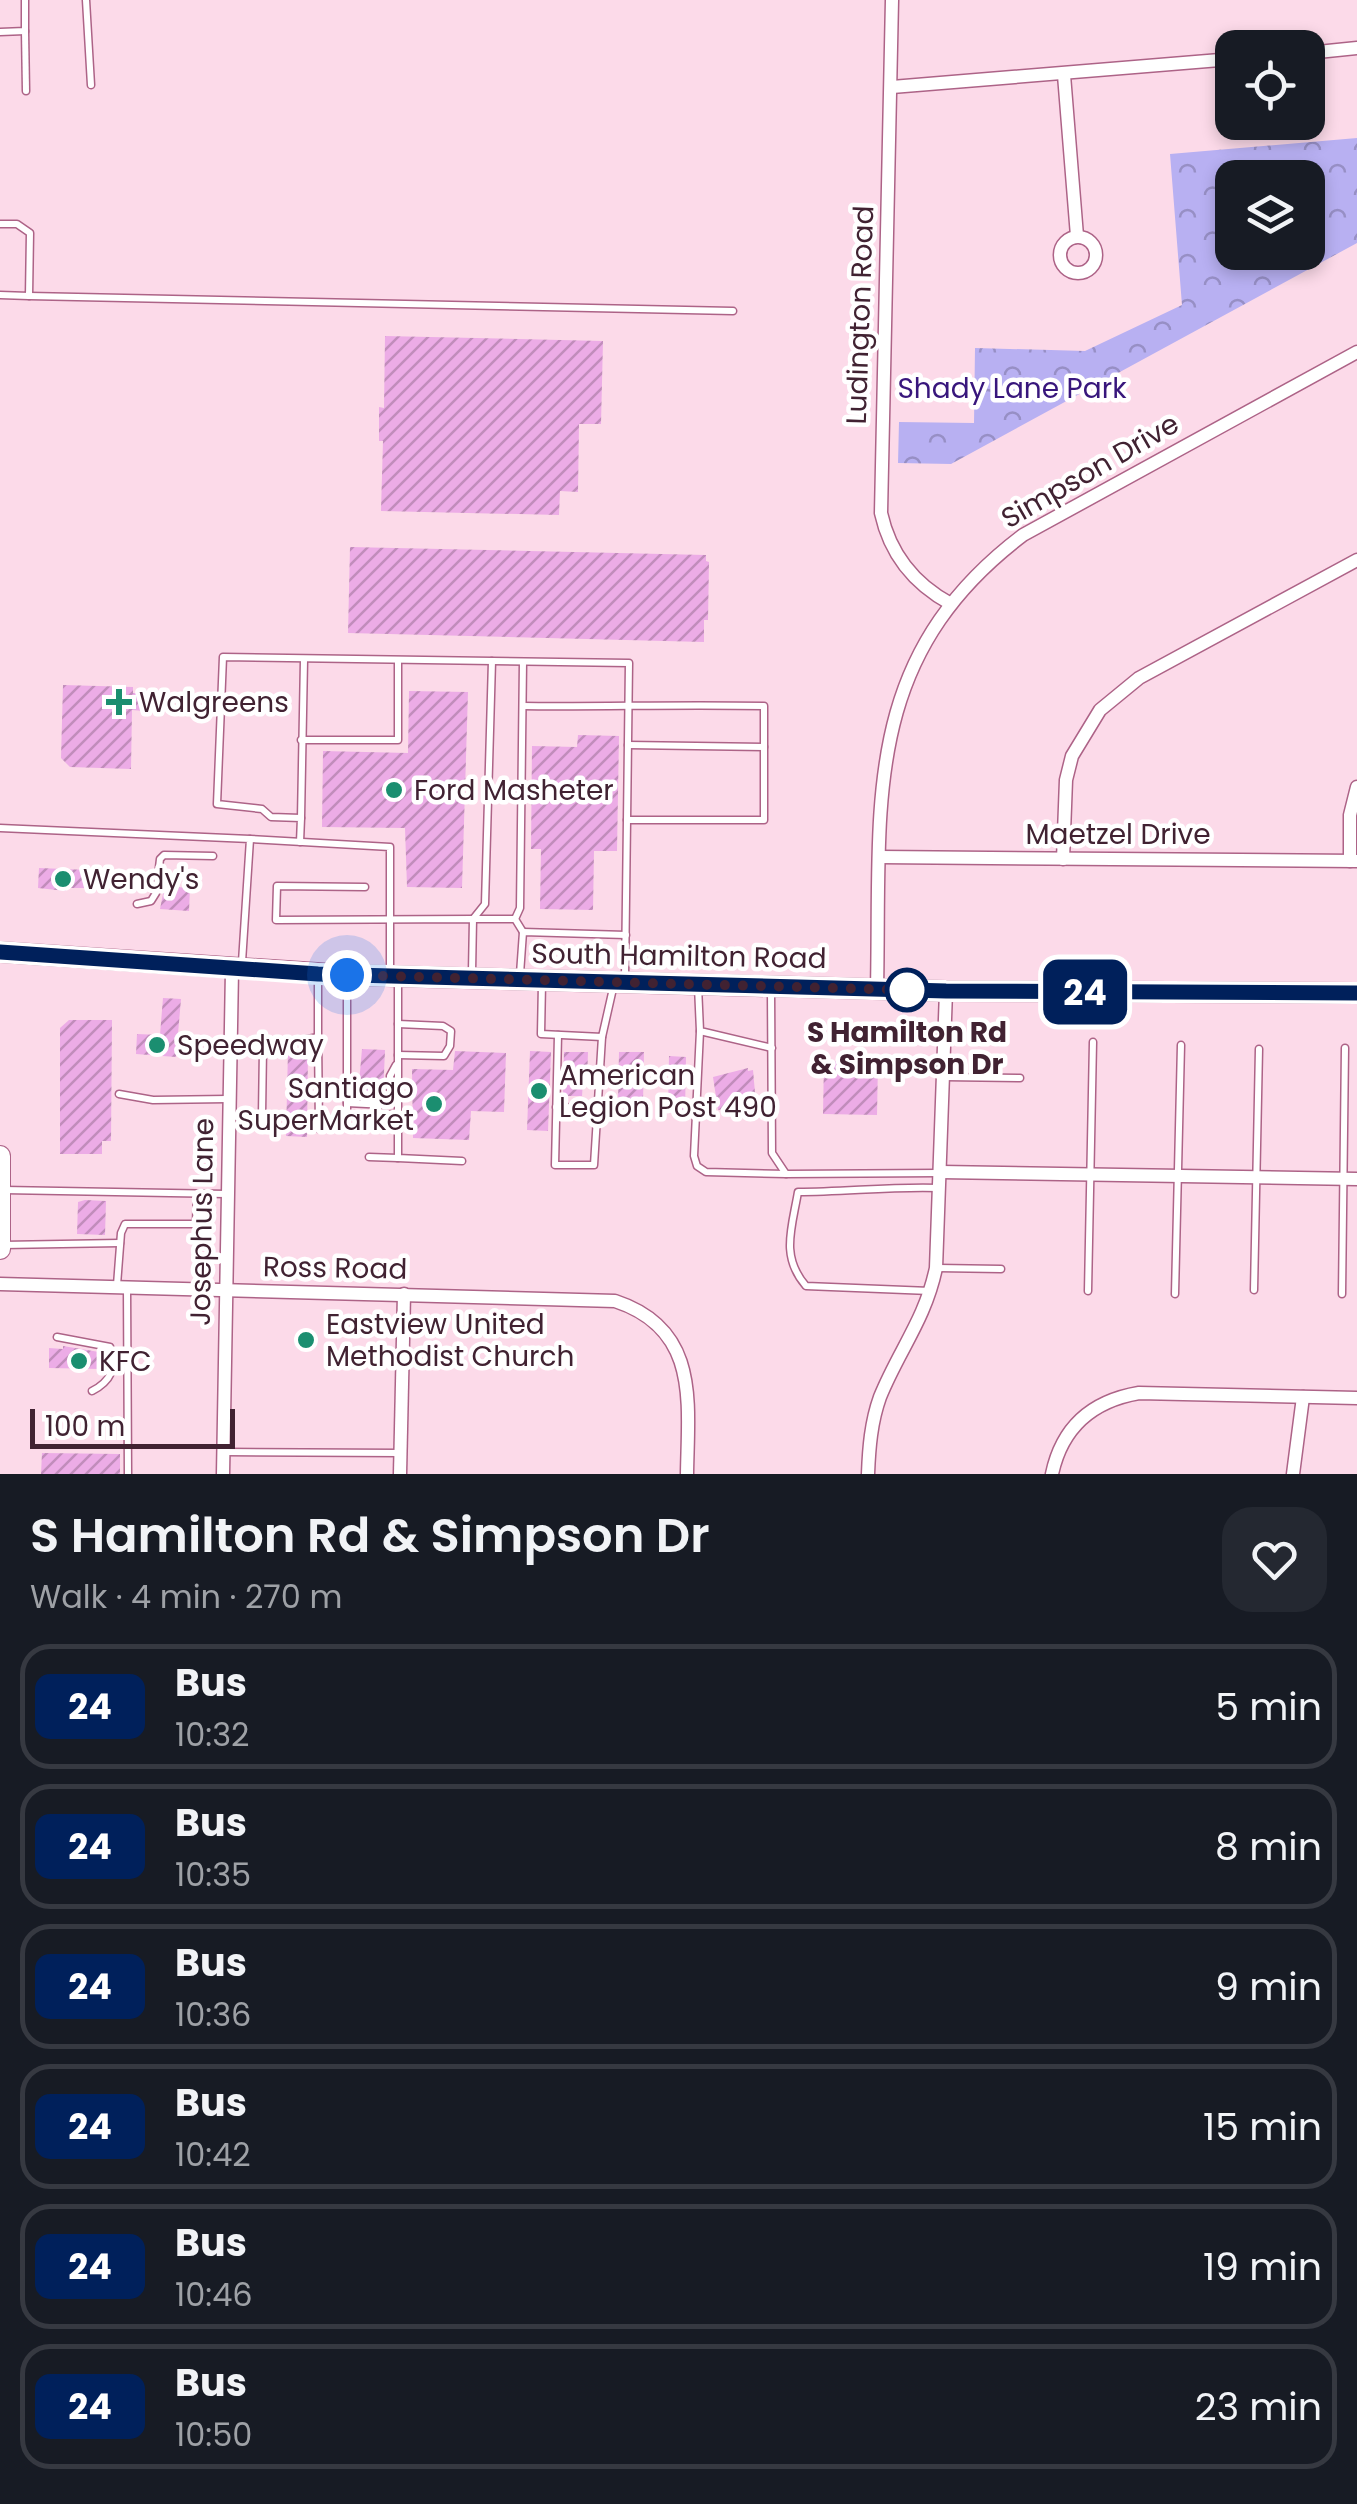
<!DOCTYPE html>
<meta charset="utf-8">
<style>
:root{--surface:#171b24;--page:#242831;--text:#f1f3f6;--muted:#9ea1a6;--line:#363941}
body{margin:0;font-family:Poppins,sans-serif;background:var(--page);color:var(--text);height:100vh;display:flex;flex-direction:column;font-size:38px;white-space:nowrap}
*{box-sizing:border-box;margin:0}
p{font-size:32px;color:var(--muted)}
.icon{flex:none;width:55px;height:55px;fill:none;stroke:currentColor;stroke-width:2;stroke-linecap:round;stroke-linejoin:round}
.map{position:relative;height:1474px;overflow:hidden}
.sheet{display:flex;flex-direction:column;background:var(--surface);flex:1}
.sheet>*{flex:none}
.badge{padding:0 20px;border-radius:15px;font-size:35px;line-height:65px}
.fabs{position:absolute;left:1215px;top:30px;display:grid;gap:20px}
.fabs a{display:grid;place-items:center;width:110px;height:110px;border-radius:20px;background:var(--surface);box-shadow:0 5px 15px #0003;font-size:50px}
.scale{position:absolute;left:30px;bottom:25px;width:205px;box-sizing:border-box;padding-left:10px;border:5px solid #412232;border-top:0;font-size:28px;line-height:35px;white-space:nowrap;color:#412232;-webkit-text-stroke:8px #fff;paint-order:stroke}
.you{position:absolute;width:50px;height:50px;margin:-25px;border:8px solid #fff;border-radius:50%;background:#1a73e8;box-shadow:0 0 0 15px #1a73e833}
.map>.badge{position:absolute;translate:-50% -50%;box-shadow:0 0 0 5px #fff}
.round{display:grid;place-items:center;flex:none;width:105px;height:105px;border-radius:30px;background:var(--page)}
.summary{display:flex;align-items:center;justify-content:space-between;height:170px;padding:0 30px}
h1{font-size:48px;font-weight:600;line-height:75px}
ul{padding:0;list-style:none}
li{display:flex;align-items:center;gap:30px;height:125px;margin:0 20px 15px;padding:0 10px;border:5px solid var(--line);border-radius:30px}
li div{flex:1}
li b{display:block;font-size:38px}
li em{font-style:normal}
li .badge{min-width:110px;font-weight:700;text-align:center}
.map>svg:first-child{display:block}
.forest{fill:url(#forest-crowns);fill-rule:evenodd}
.building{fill:url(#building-hatch)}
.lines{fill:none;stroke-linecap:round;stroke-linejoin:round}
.lane-casing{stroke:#ad6387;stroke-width:9}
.street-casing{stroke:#ad6387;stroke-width:15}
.primary-casing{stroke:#ad6387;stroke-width:22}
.lane{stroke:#fff;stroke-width:6}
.street{stroke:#fff;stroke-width:12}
.primary{stroke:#fff;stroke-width:20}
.line-casing{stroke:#fff;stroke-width:22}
.line{stroke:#00205b;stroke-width:15}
.walk{stroke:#412232;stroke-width:10;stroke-dasharray:0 18}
.poi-dot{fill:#1b8e70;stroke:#fff;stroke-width:4}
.stop-dot{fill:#fff;stroke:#00205b;stroke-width:5}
.labels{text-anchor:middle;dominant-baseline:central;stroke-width:9;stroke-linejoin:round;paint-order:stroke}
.street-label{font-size:28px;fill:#412232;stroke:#fff}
.park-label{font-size:28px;fill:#38167c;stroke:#fff}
.poi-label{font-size:28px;fill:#412232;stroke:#fff;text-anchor:start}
.stop-label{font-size:28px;font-weight:bold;fill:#412232;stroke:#fff}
</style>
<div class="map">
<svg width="1357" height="1474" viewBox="0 0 1357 1474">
<defs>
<pattern id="forest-crowns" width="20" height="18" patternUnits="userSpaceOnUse" patternTransform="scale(2.5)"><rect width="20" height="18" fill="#b8b0f2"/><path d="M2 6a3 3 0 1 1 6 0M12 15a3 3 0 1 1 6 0" fill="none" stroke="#978fc5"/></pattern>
<pattern id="building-hatch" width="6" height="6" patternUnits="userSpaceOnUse" patternTransform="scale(2.5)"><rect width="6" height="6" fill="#ecace6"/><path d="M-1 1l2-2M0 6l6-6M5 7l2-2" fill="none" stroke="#c18cbb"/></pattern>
</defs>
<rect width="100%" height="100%" fill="#fcdae9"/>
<!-- forest -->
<path class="forest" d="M1357,138V243L951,464L898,463L899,422L974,423L975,348L1085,351L1182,305L1170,154ZM1232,178H1308V252H1232Z"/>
<!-- building -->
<g class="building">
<polygon points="385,336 603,341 601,424 579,424 578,492 560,491 559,515 381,511 383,441 379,441 379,407 384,408"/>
<polygon points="350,547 706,555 706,561 709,562 708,620 704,620 704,642 348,633"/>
<polygon points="63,685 133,687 133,693 145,693 144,711 132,710 131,769 70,767 61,758"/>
<polygon points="409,691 468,692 462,888 407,887 405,828 322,827 323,751 408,753"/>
<polygon points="578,735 619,736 617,851 594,851 593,910 540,909 541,849 531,849 532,746 577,747"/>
<polygon points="39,868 88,870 88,888 66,888 66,891 38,888"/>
<polygon points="166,879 176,880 176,887 190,888 189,911 160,909"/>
<polygon points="163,998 181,999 176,1057 136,1054 137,1034 160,1035"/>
<polygon points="69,1020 112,1020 111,1141 102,1141 102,1154 60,1154 60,1028"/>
<polygon points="308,1049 307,1137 286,1136 288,1050"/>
<polygon points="362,1049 385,1050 383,1096 358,1095"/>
<polygon points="455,1051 506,1053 504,1112 471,1111 469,1140 413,1138 412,1069 453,1070"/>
<polygon points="530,1051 551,1052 548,1131 527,1130"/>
<polygon points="564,1052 588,1052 587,1081 583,1081 582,1096 563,1096"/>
<polygon points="619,1052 644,1052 643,1102 618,1102"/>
<polygon points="669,1056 686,1057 685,1112 668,1112"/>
<polygon points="824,1061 878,1062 877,1115 823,1114"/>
<polygon points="748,1068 748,1071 753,1070 756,1104 718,1110 713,1077"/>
<polygon points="85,1200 106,1201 105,1235 77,1234 78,1202"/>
<polygon points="63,1346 105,1353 106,1366 100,1366 100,1369 49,1368 49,1348 63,1349"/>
<polygon points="42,1453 120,1454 120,1474 41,1474"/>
</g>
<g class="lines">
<!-- lane casing -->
<g class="lane-casing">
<g id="lane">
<polyline points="86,0 91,85"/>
<polyline points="25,31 26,91"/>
<polyline points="0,32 25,31 25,0"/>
<polyline points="0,224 17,224 30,233 29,296 0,295"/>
<polyline points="29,296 733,311"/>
<path d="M523,706C604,707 683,704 764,706V820H627"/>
<polyline points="301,740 398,740 398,661"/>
<polyline points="628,745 764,747"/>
<polyline points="301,818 304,660"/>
<polyline points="0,828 250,839 242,962"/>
<polyline points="250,839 390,847 390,970"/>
<polyline points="300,842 301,818 271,817 262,809 217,804 223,657 629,663 625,977"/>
<polyline points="365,887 277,886 276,920 473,919 472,972"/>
<polyline points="137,904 151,901 156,893 160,859 164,855 213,856"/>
<polyline points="473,919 485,904 492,661"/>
<polyline points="475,919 515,919 523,932"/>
<polyline points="515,919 520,908 523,662"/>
<polyline points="520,974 523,932 626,935"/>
<polyline points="347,976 347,1116 398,1114"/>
<polyline points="398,978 398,1158 462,1161"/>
<polyline points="542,983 541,1034 602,1037 614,984"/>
<polyline points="698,986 700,1031 772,1048"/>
<polyline points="771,990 772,1153 786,1174 940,1173"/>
<polyline points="398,1024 443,1026 451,1031 450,1046 444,1056 398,1055"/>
<polyline points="700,1031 694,1156 697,1166 706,1172 786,1174"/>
<polyline points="558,1035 555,1165 594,1165 602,1037"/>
<polyline points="318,1037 319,1129"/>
<polyline points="230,1049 263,1048"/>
<polyline points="945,1077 1020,1078"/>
<polyline points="119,1094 153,1100 228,1099"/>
<polyline points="347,1103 386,1105 390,1101 390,1076 396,1065"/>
<polyline points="556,1107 598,1108"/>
<polyline points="229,1117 262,1115 263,1048 318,1037 318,977"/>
<polyline points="369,1157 398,1158"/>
<polyline points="4,1190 226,1194"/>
<polyline points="3,1245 120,1243"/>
<polyline points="938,1268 1001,1269"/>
<polyline points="117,1285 121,1233 125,1224 196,1224 197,1194"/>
<polyline points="127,1288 128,1474"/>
<polyline points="1254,1290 1259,1049"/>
<path d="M930,1291L806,1286C780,1256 792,1228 798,1192C846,1192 893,1186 940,1188"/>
<polyline points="1088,1291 1093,1042"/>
<polyline points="1175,1294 1181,1045"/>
<polyline points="1342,1294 1345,1048"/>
<path d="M57,1337L110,1347C119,1366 110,1382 92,1391"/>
<polyline points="225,1452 401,1453"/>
</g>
</g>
<!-- street casing -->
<g class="street-casing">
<g id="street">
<path d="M892,0L881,513C890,554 914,584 951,604"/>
<polyline points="1308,53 1357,48"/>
<polyline points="1064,75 1077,236"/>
<polyline points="892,87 1232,59"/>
<circle cx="1078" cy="255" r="18"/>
<polyline points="880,857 1357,861"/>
<polyline points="1063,859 1066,780 1072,756 1100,710 1139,678 1357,560"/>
<polyline points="1350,861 1350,815 1357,787"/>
<path d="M877,989C881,805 859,659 1023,535L1357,352"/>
<polyline points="941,1172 1357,1179"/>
<path d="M0,1284L615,1301C700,1329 688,1402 687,1474"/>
<polyline points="223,1474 232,970"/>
<polyline points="400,1474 404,1294"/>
<path d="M868,1474C869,1448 871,1422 880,1397C899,1350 925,1320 936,1268L946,991"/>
<path d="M1052,1474C1062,1427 1092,1401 1139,1393L1357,1398"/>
<polyline points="1293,1474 1303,1397"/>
</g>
</g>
<!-- primary casing -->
<g class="primary-casing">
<g id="primary">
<polyline points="0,952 347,975 946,991 1357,993"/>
<polyline points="0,1156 0,1249"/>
</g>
</g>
<!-- lane -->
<use href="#lane" class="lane"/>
<!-- street -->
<use href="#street" class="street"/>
<!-- primary -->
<use href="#primary" class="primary"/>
</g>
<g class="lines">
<!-- line casing -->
<g class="line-casing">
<polyline id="line" points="0,952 318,974 946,991 1357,993"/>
</g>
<!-- line -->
<use href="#line" class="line"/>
<!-- walk -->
<polyline class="walk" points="347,975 907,990"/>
</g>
<!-- markers -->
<g class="poi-dot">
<path d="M114 687h10v10h10v10h-10v10h-10v-10h-10v-10h10z"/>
<circle cx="394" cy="790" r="10"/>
<circle cx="63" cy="879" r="10"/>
<circle cx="157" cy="1045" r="10"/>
<circle cx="539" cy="1091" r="10"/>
<circle cx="434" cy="1104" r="10"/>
<circle cx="306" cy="1340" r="10"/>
<circle cx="79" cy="1361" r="10"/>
</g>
<circle class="stop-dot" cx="907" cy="990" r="20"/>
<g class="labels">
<!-- street labels -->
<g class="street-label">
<text transform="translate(860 315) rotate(-88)">Ludington Road</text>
<text transform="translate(1090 471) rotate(-30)">Simpson Drive</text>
<text x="1118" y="834">Maetzel Drive</text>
<text transform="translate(679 956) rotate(1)">South Hamilton Road</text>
<text transform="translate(202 1222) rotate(-89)">Josephus Lane</text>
<text transform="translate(335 1268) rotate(1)">Ross Road</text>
</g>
<!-- park labels -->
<g class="park-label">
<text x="1012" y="388">Shady Lane Park</text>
</g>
<!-- poi labels -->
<g class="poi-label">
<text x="139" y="702">Walgreens</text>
<text x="414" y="790">Ford Masheter</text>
<text x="83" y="879">Wendy's</text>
<text x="177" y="1045">Speedway</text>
<text x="559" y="1075">American<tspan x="559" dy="32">Legion Post 490</tspan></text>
<text x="414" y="1088" text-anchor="end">Santiago<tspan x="414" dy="32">SuperMarket</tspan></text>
<text x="326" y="1324">Eastview United<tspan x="326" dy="32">Methodist Church</tspan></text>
<text x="99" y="1361">KFC</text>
</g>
<!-- stop labels -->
<g class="stop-label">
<text x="907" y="1032">S Hamilton Rd<tspan x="907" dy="32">&amp; Simpson Dr</tspan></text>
</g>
</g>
</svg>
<div class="fabs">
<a><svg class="icon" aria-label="locate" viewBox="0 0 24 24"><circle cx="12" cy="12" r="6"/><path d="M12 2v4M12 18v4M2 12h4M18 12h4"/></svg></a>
<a><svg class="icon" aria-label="layers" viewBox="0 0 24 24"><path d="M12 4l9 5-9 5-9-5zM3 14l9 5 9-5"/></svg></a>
</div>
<div class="scale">100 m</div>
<div class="you" style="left:347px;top:975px"></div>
<b class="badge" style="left:1085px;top:992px;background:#00205b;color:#fff">24</b>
</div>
<section class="sheet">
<div class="summary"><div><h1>S Hamilton Rd &amp; Simpson Dr</h1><p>Walk · 4 min · 270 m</p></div><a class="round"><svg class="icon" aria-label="heart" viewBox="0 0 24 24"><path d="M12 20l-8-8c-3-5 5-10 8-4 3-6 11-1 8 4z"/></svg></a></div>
<ul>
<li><span class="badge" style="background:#00205b;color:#fff">24</span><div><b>Bus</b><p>10:32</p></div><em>5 min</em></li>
<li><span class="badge" style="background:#00205b;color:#fff">24</span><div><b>Bus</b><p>10:35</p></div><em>8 min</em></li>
<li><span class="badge" style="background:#00205b;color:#fff">24</span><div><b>Bus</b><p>10:36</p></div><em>9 min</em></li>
<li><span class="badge" style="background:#00205b;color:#fff">24</span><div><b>Bus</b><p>10:42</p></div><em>15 min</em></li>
<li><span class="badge" style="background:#00205b;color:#fff">24</span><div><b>Bus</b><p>10:46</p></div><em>19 min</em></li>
<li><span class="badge" style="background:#00205b;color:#fff">24</span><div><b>Bus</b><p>10:50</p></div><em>23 min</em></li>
</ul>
</section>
